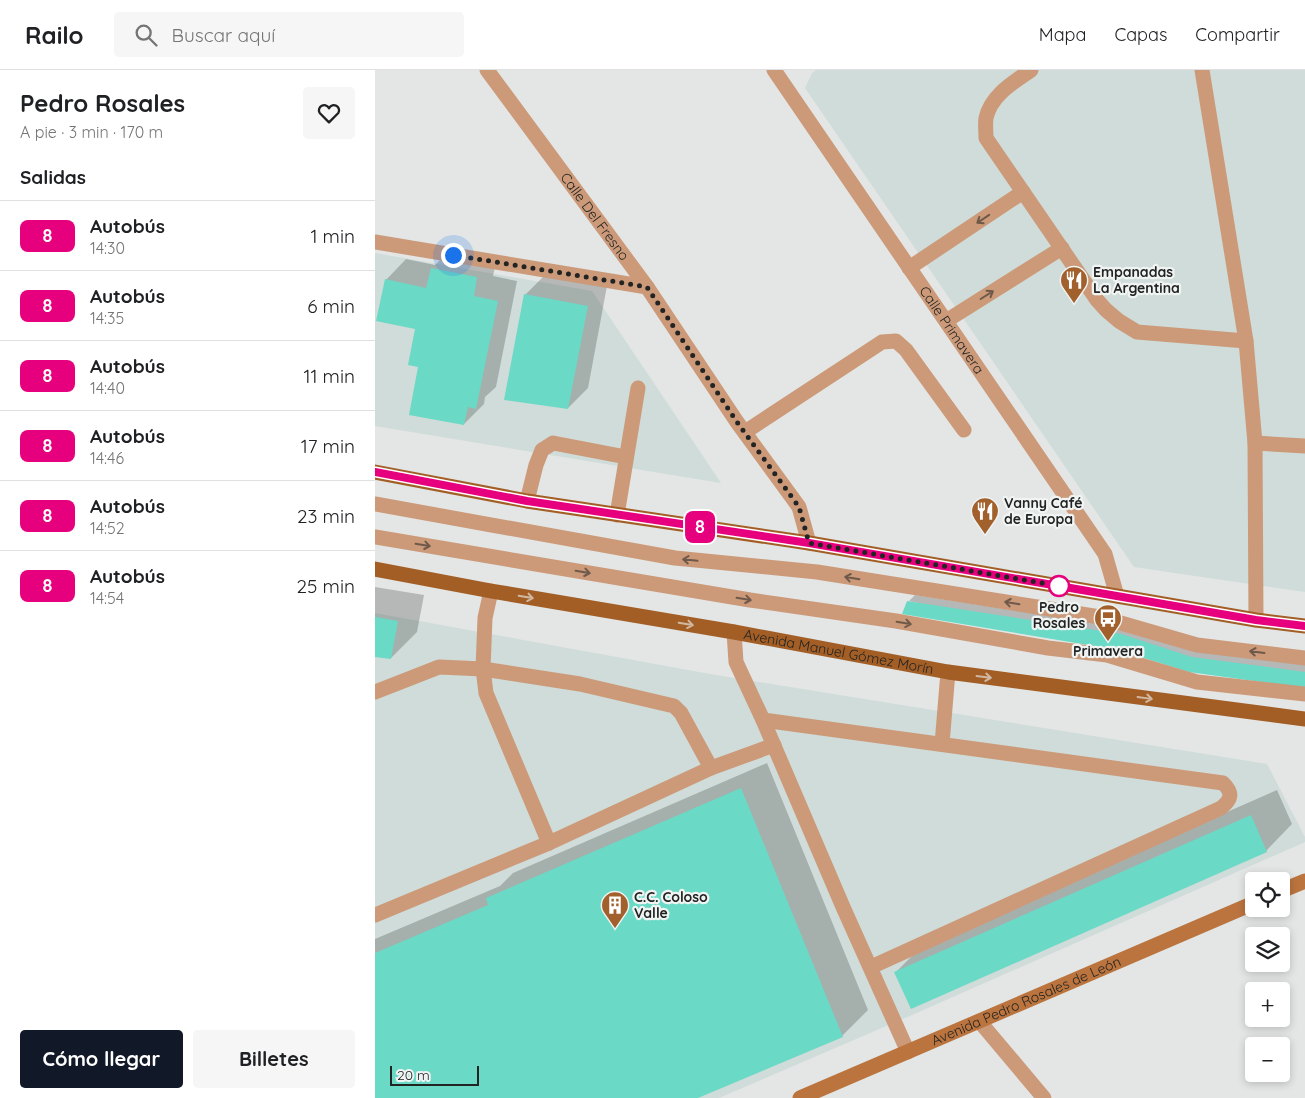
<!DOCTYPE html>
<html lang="es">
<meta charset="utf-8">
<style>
:root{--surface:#fff;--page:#f6f6f6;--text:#202124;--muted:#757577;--line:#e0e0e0;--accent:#111827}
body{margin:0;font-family:Quicksand,sans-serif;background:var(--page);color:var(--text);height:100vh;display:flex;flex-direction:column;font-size:19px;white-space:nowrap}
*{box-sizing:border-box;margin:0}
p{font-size:16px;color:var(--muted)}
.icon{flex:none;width:28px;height:28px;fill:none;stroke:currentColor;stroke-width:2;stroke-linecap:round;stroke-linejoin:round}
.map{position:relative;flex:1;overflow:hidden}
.details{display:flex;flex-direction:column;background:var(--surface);width:375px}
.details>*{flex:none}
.badge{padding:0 10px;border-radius:8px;font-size:18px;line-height:32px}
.fabs{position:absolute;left:870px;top:802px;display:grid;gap:10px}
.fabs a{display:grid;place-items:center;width:45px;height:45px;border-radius:5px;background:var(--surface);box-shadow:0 2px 8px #0003;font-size:25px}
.scale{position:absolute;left:15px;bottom:12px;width:89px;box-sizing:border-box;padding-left:5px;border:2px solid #222423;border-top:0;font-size:14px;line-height:18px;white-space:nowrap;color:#222423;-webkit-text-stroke:4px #f0f4f3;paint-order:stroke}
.you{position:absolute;width:25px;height:25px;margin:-12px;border:4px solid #fff;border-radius:50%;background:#1a73e8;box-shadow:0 0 0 8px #1a73e833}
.map>.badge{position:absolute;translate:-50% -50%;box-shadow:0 0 0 2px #fff}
h2{padding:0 20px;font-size:19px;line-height:45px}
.round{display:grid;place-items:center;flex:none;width:52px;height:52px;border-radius:5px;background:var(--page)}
.overview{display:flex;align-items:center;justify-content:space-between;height:85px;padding:0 20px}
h1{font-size:24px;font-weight:800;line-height:38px}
.button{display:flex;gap:10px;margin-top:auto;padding:10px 20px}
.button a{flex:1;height:58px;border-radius:5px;background:var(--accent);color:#fff;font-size:20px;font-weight:800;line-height:58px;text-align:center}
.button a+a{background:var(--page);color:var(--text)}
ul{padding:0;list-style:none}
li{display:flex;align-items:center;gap:15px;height:70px;padding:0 20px;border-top:1px solid var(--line)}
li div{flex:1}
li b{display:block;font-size:19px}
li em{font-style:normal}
li .badge{min-width:55px;font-weight:700;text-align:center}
header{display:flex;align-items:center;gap:30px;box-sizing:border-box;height:70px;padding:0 25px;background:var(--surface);border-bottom:1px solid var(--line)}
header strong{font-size:24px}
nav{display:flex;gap:28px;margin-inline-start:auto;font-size:18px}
.search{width:350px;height:45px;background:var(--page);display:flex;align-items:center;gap:12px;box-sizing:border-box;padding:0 18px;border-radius:5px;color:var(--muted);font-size:19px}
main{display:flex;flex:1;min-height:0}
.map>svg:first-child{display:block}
.built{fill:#cfdcd9}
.shadow{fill:#0003}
.building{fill:#6ad9c5}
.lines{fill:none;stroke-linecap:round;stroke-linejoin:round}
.service{stroke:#cc9a79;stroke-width:15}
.minor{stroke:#cc9a79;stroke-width:15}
.tertiary{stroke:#cc9a79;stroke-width:15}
.secondary{stroke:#bb743e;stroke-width:15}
.primary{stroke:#a35e26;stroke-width:15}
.oneway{stroke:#6e594a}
.oneway2{stroke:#d1b8a1}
.line-casing{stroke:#fff;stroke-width:11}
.line{stroke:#e6007e;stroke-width:8}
.walk{stroke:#222423;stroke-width:5;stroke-dasharray:0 9}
.stop-dot{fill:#fff;stroke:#e6007e;stroke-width:2.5}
.labels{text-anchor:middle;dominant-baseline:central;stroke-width:4.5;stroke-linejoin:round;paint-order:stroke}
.street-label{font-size:14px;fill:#222423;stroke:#f0f4f3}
.poi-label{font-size:14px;font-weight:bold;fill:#222423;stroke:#f0f4f3;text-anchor:start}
.stop-label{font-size:14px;font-weight:bold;fill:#222423;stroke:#f0f4f3}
</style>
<header>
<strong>Railo</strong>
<div class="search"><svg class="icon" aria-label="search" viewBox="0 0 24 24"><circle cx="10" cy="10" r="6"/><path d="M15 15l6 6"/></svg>Buscar aquí</div>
<nav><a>Mapa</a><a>Capas</a><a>Compartir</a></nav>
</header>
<main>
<section class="details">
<div class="overview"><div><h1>Pedro Rosales</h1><p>A pie · 3 min · 170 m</p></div><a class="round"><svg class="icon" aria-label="heart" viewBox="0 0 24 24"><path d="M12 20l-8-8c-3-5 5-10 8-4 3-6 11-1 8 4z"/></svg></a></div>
<h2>Salidas</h2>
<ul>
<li><span class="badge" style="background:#e6007e;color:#fff">8</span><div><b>Autobús</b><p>14:30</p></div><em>1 min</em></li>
<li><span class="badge" style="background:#e6007e;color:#fff">8</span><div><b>Autobús</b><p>14:35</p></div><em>6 min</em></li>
<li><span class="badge" style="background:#e6007e;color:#fff">8</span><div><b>Autobús</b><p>14:40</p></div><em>11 min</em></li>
<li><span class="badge" style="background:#e6007e;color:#fff">8</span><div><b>Autobús</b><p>14:46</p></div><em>17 min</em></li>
<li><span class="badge" style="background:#e6007e;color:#fff">8</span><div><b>Autobús</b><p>14:52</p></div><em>23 min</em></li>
<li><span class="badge" style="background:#e6007e;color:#fff">8</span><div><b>Autobús</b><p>14:54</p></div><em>25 min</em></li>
</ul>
<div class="button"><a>Cómo llegar</a><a>Billetes</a></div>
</section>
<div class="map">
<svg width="930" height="1028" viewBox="0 0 930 1028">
<rect width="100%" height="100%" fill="#e3e6e5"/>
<!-- built -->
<g class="built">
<polygon points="441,0 930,0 930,522 759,497 430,18 437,3"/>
<polygon points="0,183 217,221 346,413 0,356"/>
<polygon points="0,543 335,604 892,694 930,767 930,772 537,945 344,1028 0,1028"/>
</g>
<!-- shadow -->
<g class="shadow">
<polygon points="77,178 122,187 118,206 142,211 121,317 110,327 109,334 89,354 45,296 42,258 11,210 31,189 60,195"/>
<polygon points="171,204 232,216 213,318 193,338 150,225"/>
<polygon points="0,517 49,525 42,562 16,588 0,586"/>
<polygon points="540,525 754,558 930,594 930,617 743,578 534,531"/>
<polygon points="392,693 493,940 467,966 320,1028 0,1028 0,869 125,816 138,803"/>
<polygon points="902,720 917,754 891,781 521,902 547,876"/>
</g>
<!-- building -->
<g class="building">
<polygon points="56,198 102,207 99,226 123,231 101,339 93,337 89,355 34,345 43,297 33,295 40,259 1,251 10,209 51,218"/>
<polygon points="149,224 213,236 193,339 129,330"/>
<polygon points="532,531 746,564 817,587 930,602 930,618 814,602 743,580 527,544"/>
<polygon points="0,547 23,551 16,589 0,587"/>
<polygon points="366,718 468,967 323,1028 0,1028 0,883 113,835 111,828"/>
<polygon points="876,745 892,782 536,939 519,902"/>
</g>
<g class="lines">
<!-- service -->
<g class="service">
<path d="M656,0C639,12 616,25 611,48C610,54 611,61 611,68L722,230L731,240L744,251L762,262L871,271L880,373L881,550"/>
<polyline points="827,0 871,271"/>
<polyline points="0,172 272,217"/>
<polyline points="534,198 648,122"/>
<polyline points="571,251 687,178"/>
<polyline points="370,362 507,272 521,271 531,280 589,360"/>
<polyline points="880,373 930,376"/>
<polyline points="152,431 161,395 167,380 178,373 251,387"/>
<polyline points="0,434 300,488 442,502 725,547 822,575 930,588"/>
<polyline points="242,445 263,318"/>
<polyline points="0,467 375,530 521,551 673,578 732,585 822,612 930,624"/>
<polyline points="116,521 110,548 108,599 111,623 174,773"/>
<polyline points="359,562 361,592 388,650 468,837 533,982"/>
<polyline points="0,622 64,597 108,599 205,614 299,636 306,643 336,698"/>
<path d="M388,650L848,713C858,723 857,729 846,738L496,897"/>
<polyline points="567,674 573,602"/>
<polyline points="0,845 174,773 336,698 399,675"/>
</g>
<!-- minor -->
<g class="minor">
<path id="s1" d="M112,0L272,217L362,352L424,437L434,473"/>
<polyline points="605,952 669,1028"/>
</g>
<!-- tertiary -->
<path class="tertiary" id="s2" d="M399,0L730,484L742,526"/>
<!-- secondary -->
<g class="secondary">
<polyline points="906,821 930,811"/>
<path id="s3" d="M425,1028L879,833"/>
</g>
<!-- primary -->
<g class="primary">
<polyline points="0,402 152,431 434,473 881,550 930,556"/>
<path id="s4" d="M0,499L116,521L359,562L573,602L930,649"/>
</g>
</g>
<!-- one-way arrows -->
<defs><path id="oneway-shaft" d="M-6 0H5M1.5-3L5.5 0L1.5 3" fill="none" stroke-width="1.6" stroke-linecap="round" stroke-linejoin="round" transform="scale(1.25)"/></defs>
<g class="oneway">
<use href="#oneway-shaft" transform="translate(608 149) rotate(146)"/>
<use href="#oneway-shaft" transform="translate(612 225) rotate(-32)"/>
<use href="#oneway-shaft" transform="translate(48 475) rotate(9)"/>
<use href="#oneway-shaft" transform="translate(315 490) rotate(-174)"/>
<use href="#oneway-shaft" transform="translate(208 502) rotate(9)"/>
<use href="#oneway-shaft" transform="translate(477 508) rotate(-171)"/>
<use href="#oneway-shaft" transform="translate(369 529) rotate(9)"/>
<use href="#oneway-shaft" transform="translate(637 533) rotate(-171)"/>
<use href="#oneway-shaft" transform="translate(529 553) rotate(10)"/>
<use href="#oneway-shaft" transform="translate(882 582) rotate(-173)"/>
</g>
<g class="oneway2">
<use href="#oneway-shaft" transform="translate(151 527) rotate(10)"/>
<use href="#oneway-shaft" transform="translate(311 554) rotate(10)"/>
<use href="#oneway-shaft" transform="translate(609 607) rotate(7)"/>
<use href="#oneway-shaft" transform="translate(770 628) rotate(8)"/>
</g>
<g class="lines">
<!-- line casing -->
<g class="line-casing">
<polyline id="line" points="0,402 152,431 434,473 881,550 930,556"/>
</g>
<!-- line -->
<use href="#line" class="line"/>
<!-- walk -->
<polyline class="walk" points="78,185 272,217 362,352 424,437 434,473 684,516"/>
</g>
<!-- icons -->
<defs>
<g id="restaurant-pin" transform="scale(1.4375)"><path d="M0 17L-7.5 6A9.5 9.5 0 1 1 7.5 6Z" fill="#a2602d" stroke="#f0f4f3"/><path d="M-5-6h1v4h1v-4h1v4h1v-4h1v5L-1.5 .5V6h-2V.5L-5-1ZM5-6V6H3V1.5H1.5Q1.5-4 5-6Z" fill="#fff"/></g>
<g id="bus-pin" transform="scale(1.4375)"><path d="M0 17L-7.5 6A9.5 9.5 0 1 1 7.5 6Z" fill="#a2602d" stroke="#f0f4f3"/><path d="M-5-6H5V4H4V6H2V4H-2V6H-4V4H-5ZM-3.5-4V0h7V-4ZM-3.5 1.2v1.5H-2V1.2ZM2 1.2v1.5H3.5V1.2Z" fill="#fff"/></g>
<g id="building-pin" transform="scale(1.4375)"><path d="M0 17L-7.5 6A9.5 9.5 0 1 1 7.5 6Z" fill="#a2602d" stroke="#f0f4f3"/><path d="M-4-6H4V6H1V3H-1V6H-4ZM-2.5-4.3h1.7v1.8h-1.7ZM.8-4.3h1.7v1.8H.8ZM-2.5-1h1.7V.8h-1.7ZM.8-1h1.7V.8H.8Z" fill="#fff"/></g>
</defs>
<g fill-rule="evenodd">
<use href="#restaurant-pin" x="699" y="210"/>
<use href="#restaurant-pin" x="610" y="441"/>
<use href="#bus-pin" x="733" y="548"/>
<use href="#building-pin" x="240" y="835"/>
</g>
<!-- markers -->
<circle class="stop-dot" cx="684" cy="516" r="10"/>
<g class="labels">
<!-- street labels -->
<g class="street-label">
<text stroke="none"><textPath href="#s1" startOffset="182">Calle Del Fresno</textPath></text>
<text stroke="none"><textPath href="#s2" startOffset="315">Calle Primavera</textPath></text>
<text stroke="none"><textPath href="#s4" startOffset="471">Avenida Manuel Gómez Morín</textPath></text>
<text stroke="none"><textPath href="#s3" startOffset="246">Avenida Pedro Rosales de León</textPath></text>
</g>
<!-- poi labels -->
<g class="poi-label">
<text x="718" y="202">Empanadas<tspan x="718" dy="16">La Argentina</tspan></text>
<text x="629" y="433">Vanny Café<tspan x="629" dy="16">de Europa</tspan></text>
<text x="733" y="581" text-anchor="middle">Primavera</text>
<text x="259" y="827">C.C. Coloso<tspan x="259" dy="16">Valle</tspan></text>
</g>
<!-- stop labels -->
<g class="stop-label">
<text x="684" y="537">Pedro<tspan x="684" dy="16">Rosales</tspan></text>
</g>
</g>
</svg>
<div class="fabs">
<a><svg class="icon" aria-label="locate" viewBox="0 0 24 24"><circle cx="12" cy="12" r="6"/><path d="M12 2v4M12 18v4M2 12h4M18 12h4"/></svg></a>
<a><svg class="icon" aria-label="layers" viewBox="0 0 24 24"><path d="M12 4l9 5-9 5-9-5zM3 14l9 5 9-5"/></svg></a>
<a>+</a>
<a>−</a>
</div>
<div class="scale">20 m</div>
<div class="you" style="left:78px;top:185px"></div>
<b class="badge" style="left:325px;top:457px;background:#e6007e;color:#fff">8</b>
</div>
</main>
